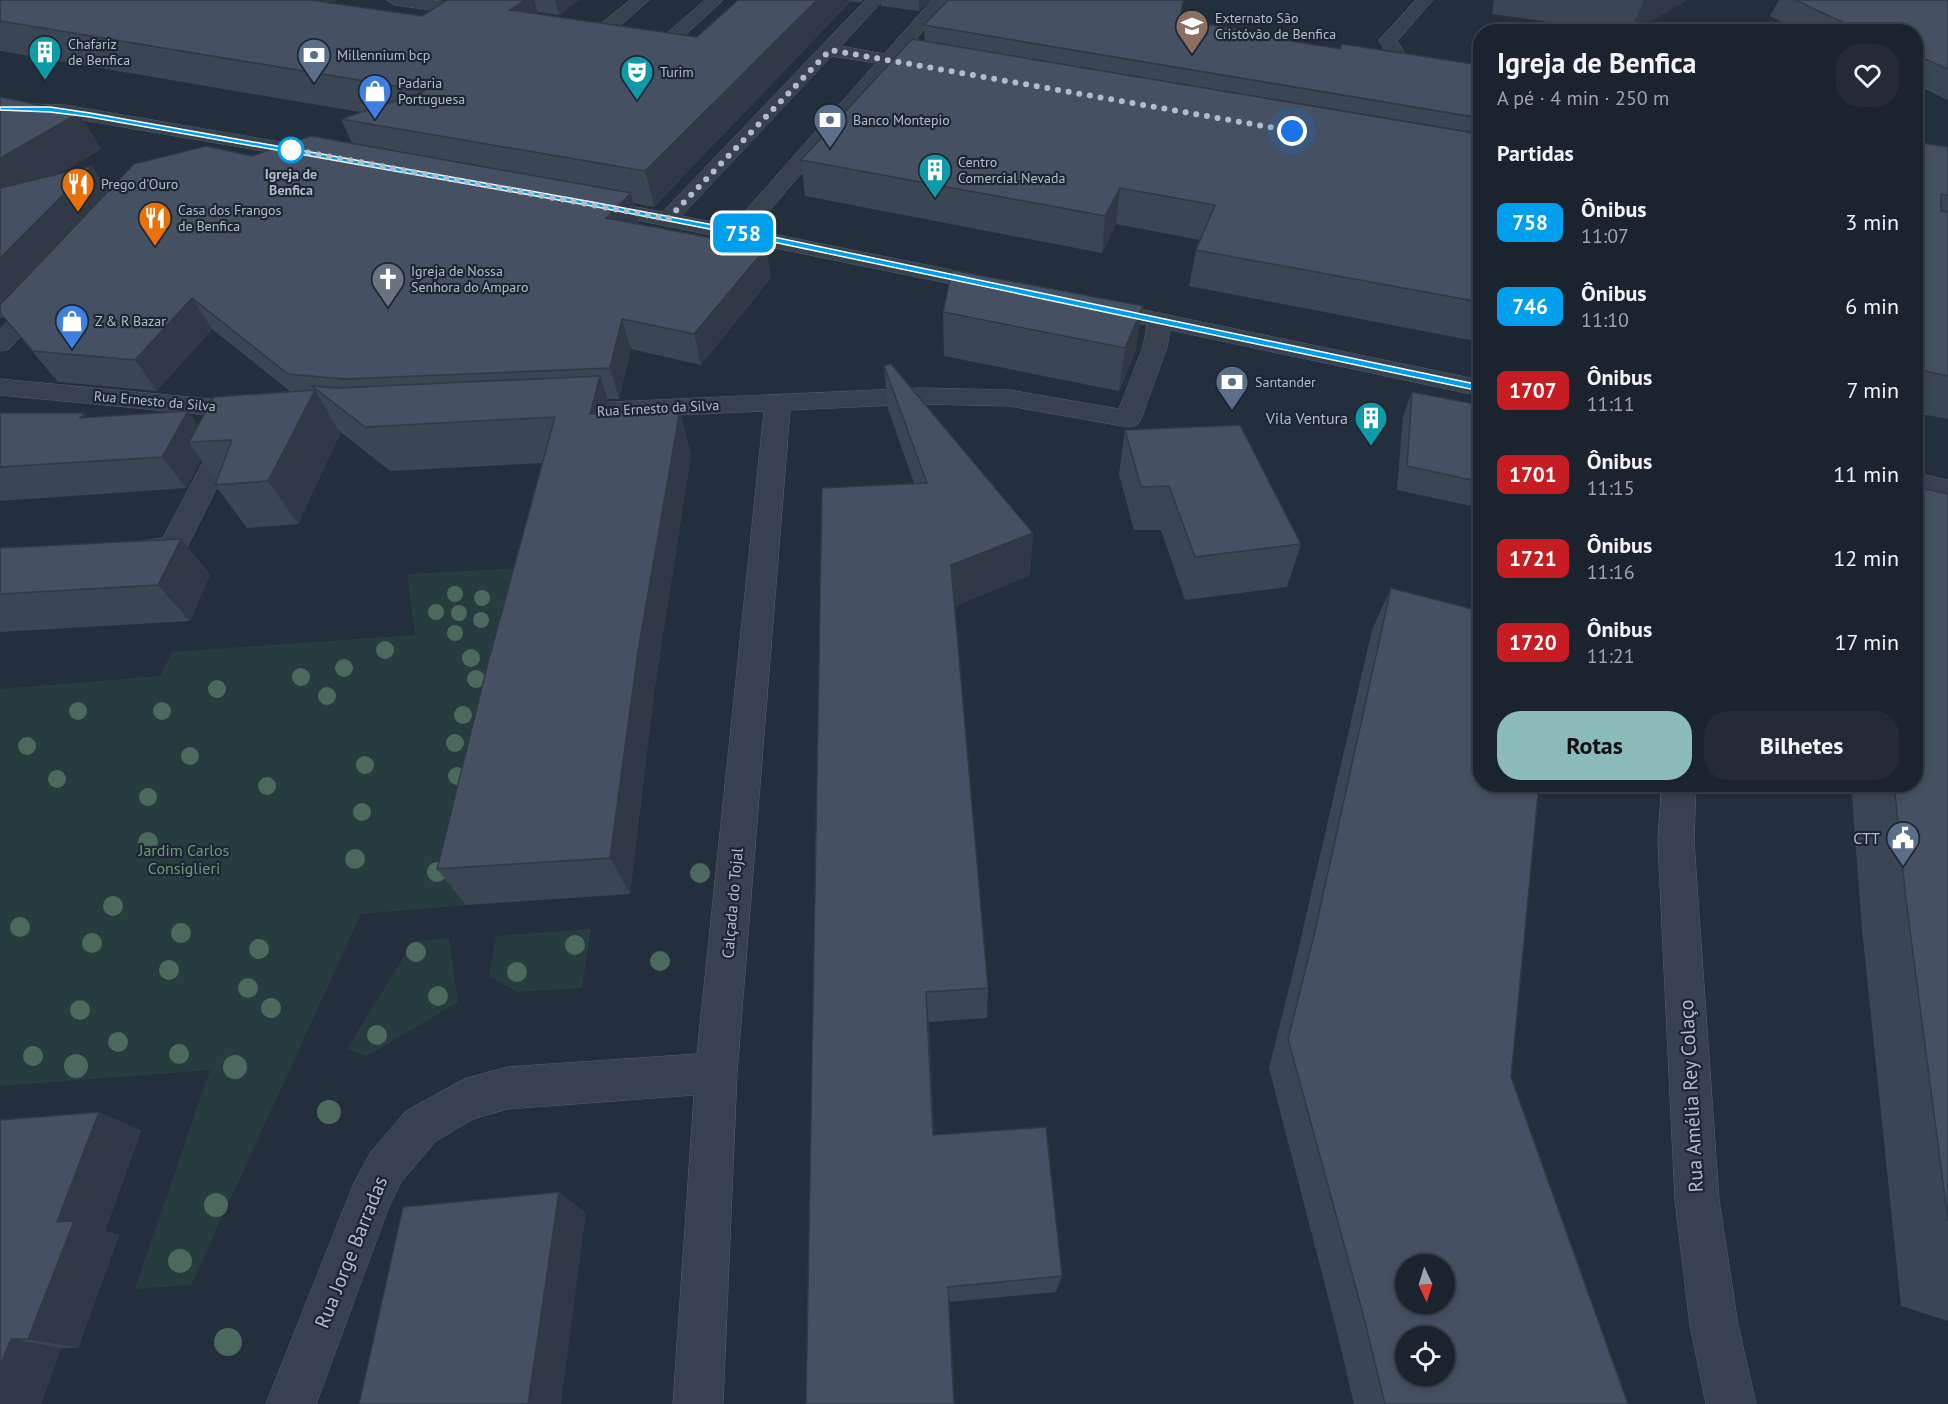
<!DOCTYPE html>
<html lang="pt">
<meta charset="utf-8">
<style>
:root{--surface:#1b232e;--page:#242b36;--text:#f1f3f6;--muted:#a0a4aa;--line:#39404a;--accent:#8bbbb9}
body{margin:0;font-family:"PT Sans",sans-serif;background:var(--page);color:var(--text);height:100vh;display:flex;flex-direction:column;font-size:22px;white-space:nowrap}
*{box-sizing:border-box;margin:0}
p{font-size:20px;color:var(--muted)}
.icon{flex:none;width:33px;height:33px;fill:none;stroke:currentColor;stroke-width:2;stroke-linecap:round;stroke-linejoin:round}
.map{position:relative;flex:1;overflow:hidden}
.panel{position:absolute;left:1473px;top:24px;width:450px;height:768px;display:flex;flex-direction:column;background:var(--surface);border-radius:24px;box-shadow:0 3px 9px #0003,0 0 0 2px var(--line)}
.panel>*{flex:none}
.badge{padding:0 12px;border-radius:9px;font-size:21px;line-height:39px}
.needle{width:39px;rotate:176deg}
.controls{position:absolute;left:1395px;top:1254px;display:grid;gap:12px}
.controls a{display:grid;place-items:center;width:60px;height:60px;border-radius:50%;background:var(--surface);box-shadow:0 3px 9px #0003,0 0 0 2px var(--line);font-size:30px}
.you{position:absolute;width:30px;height:30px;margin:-15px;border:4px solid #fff;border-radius:50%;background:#1a73e8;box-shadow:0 0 0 9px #1a73e833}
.map>.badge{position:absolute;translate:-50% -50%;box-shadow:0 0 0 3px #fff}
h2{padding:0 24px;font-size:22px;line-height:54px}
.round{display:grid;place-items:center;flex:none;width:63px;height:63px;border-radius:24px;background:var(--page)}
.head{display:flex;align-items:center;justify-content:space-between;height:102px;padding:0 24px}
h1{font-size:28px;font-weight:700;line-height:45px}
.primary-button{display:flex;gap:12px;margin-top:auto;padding:12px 24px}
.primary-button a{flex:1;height:69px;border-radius:24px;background:var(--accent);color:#111;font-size:24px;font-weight:700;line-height:69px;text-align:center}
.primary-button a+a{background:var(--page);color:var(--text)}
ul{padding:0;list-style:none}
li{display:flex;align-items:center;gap:18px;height:84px;padding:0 24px}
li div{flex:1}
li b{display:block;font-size:22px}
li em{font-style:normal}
li .badge{min-width:66px;font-weight:700;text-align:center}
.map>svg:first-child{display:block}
.green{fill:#263c3f}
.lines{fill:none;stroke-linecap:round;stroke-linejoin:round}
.minor-casing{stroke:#565f6c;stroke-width:1}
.minor{fill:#38414e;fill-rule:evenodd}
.tree{fill:#4b6a5d}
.wall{fill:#3b4654}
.shaded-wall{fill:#303945}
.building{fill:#455162;stroke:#303945;stroke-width:1.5;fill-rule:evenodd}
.line{fill:#009fee;stroke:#fff;stroke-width:1.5}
.walk{stroke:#b4bcc9;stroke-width:6;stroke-dasharray:0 10.8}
.stop-dot{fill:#fff;stroke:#009fee;stroke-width:3}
.labels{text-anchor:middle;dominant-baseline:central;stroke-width:4.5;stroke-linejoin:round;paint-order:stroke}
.far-poi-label{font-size:14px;fill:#b4bcc9;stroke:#1d2633;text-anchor:start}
.far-stop-label{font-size:14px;font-weight:bold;fill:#b4bcc9;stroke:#1d2633}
.far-street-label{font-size:14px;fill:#b4bcc9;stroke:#1d2633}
.poi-label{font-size:16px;fill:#b4bcc9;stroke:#1d2633;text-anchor:end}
.park-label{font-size:16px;fill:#6b9a76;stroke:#1d2633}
.street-label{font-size:16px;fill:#b4bcc9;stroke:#1d2633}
.near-street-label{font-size:20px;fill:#b4bcc9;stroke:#1d2633}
</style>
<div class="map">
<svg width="1948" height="1404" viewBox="0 0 1948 1404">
<rect width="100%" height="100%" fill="#242f3e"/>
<!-- green -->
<g class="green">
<polygon points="518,568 467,905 361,914 191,1285 135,1289 210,1070 0,1086 0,689 160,676 172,652 415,635 407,574"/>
<polygon points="591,929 582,988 517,992 489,976 496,936"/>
<polygon points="449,938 458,1002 367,1056 347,1049 413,942"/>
</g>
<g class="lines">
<!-- minor casing -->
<g class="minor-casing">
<g id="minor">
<polygon points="387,0 432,0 482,7 488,8 491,12 488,16 482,17 395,5"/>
<polygon points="631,0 649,0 620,26 667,33 705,0 723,0 677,43 671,44 599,33 596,29 599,25"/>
<path d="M866,0H883L841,46L884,54L932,0H949L901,57L942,64L944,68L942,72L935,74L893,66L753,230L996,279L1004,281L1008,286L1004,291L996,293L583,209L580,204L583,199L591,198L662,212ZM832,56L876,63L732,226L682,216Z"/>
<polygon points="1416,0 1433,0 1397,41 1406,55 1480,75 1480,86 1393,63 1379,41"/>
<polygon points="0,103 65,105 321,149 328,151 331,155 328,159 321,161 65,117 0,115"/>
<polygon points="43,290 51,292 55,297 51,302 9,349 0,351 0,329 35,292"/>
<polygon points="1096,300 1480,380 1480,396 1170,330 1167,347 1141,419 1137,425 1128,427 1009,406 920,404 790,410 737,1073 723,1404 673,1404 694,1095 507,1109 473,1119 436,1141 401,1182 388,1209 316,1404 266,1404 354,1183 371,1152 406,1111 464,1079 507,1067 697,1054 764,411 567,420 558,418 554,412 558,406 567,404 920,388 1009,390 1119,409 1143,347 1147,325 1088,312 1084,307 1088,302"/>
<polygon points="0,379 252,403 261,405 265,411 261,417 252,419 0,395"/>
<path d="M231,424L240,427L244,433L183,555C166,561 145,563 128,557L123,550L128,543L163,538L218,433L222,427Z"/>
<polygon points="1916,473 1948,480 1948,500 1916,491"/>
<polygon points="1662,784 1696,784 1694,842 1719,1200 1738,1325 1756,1404 1706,1404 1690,1325 1675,1200 1658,842"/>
</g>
</g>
<!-- minor -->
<use href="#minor" class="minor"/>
</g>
<!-- trees -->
<g class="tree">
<circle cx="455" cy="594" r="8"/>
<circle cx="482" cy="598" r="8"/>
<circle cx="436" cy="612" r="8"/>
<circle cx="459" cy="613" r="8"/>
<circle cx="481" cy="620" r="8"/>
<circle cx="455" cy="633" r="8"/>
<circle cx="385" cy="650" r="9"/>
<circle cx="471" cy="658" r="9"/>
<circle cx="344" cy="668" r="9"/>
<circle cx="301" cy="677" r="9"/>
<circle cx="476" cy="679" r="9"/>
<circle cx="217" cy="689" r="9"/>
<circle cx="327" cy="696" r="9"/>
<circle cx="78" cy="711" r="9"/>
<circle cx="162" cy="711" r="9"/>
<circle cx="463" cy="715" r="9"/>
<circle cx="455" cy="743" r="9"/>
<circle cx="27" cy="746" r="9"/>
<circle cx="190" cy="756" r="9"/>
<circle cx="365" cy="765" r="9"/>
<circle cx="457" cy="776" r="9"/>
<circle cx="57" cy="779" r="9"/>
<circle cx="267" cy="786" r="9"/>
<circle cx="148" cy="797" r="9"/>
<circle cx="362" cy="812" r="9"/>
<circle cx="148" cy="842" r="10"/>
<circle cx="355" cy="859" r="10"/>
<circle cx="437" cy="872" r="10"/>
<circle cx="700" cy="873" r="10"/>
<circle cx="113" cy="906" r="10"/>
<circle cx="20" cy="927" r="10"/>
<circle cx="181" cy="933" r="10"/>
<circle cx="92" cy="943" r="10"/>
<circle cx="575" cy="945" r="10"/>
<circle cx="259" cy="949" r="10"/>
<circle cx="416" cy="952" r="10"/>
<circle cx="660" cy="961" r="10"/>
<circle cx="169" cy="970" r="10"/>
<circle cx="517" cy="972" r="10"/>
<circle cx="248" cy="988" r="10"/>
<circle cx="438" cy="996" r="10"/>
<circle cx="271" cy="1008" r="10"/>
<circle cx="80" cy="1010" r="10"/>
<circle cx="377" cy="1035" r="10"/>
<circle cx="118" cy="1042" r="10"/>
<circle cx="179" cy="1054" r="10"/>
<circle cx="33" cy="1056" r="10"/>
<circle cx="76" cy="1066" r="12"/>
<circle cx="235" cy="1067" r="12"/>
<circle cx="329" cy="1112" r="12"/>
<circle cx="216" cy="1205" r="12"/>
<circle cx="180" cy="1261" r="12"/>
<circle cx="228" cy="1342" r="14"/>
</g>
<!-- wall -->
<g class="wall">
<polygon points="0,0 337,0 332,3 422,16 447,0 579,0 559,15 537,12 538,14 697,37 738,0 863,0 860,3 851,1 654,207 634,203 639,223 638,224 766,248 771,278 701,365 631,349 619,399 607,399 612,413 691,454 654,693 630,894 466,905 437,869 543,463 390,471 338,430 324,406 340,434 298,524 247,528 215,485 216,480 201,460 186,488 0,501 0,413 88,417 198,426 291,392 212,329 157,391 58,382 6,320 2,317 0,318 0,97 101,149 58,174 92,166 108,191 252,156 352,143 341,119 360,112 0,51"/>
<polygon points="880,0 930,0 919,11 881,6"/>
<polygon points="940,0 1184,0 1181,20 1243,30 1243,33 1340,49 1480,65 1480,342 1189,286 1196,250 1200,240 1116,224 1102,253 805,196 801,160 925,41 924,25 940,8"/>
<polygon points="1494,0 1687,0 1632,32 1618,32 1492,14"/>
<polygon points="1779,0 1948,0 1948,100 1916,85 1916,32 1802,32 1770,16"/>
<polygon points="1916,142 1948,147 1948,419 1916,413"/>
<polygon points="943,312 1136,350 1119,391 944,356"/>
<polygon points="884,366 1033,533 1030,575 955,606 988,988 987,1018 929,1022 934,1135 1062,1276 1056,1292 949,1302 806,1404 914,483 888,409"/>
<polygon points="1412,392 1480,405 1480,508 1397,490 1403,416"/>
<polygon points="1125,430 1301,544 1287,587 1185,600 1161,530 1134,530 1119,474"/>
<polygon points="1948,494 1948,1321 1901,1306 1862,929 1851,784 1916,784"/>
<polygon points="181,539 210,575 190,621 0,632 0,548"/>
<polygon points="1391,588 1511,1077 1628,1404 1354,1404 1336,1328 1269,1068 1294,968 1372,630"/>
<polygon points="99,1112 141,1131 105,1231 119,1235 78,1348 61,1348 41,1404 0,1404 0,1120"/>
</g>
<!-- shaded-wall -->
<g class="shaded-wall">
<polygon points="278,0 337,0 291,28"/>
<polygon points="525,0 534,0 542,28 510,10"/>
<polygon points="555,0 579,0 559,15"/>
<polygon points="817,0 851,0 851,1 654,207 645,171"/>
<polygon points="919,0 930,0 919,11"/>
<polygon points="1644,0 1687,0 1632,32 1630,32"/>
<polygon points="79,113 101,149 0,209 0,158"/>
<polygon points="92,166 115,202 0,313 0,258"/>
<polygon points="1120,188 1116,224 1102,253 1105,216"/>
<polygon points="631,193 639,223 615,248 606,218"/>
<polygon points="766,248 771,278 701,365 694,334"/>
<polygon points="192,298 212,329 157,391 135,360"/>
<polygon points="1143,306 1136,350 1119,391 1125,348"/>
<polygon points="622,319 631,349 619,399 610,368"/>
<polygon points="600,376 614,420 590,414"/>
<polygon points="315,390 340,434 298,524 268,481"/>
<polygon points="680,410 691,454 654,693 630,894 610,858 638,651"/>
<polygon points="188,411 209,441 189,442 201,460 186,488 162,457"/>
<polygon points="84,413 110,444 80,418"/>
<polygon points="1033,533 1030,575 952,607 951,565"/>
<polygon points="181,539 210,575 190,621 158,585"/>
<polygon points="926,992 929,1022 935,1159 933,1135"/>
<polygon points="99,1112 141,1131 105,1231 119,1235 78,1348 28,1339 57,1222"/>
<polygon points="559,1192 586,1213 561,1404 528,1404"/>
<polygon points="948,1287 949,1302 955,1404 954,1404"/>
<polygon points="11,1339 61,1348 41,1404 0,1404 0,1366"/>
</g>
<!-- building -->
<g class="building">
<polygon points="0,0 310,0 422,16 447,0 525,0 510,10 697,37 738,0 817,0 645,171 341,119 425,91 0,21"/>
<polygon points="948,0 1183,0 1180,20 1243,30 1241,33 1340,49 1342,44 1480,65 1480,118 924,25"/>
<polygon points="1795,0 1948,0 1948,69 1916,55 1916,32 1864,32"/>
<polygon points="912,39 1480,134 1480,302 1196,250 1215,205 1120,188 1105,216 801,160"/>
<polygon points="0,97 79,113 0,158"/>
<polygon points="311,136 631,193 606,218 766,248 694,334 622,319 610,368 345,379 288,374 192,298 135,360 33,351 0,313 0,305 134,164 206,146 252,156"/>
<polygon points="1916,142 1948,147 1948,195 1941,194 1941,211 1948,212 1948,376 1916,369"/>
<polygon points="92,166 0,258 0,188"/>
<polygon points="952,270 1143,306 1125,348 943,312"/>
<polygon points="891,364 1033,533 951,565 988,988 926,992 933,1135 1046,1127 1062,1276 948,1287 954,1404 806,1404 822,488 927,483 884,366"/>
<polygon points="600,376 590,414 680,410 638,651 610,858 437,869 489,659 555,417 365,427 312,386 337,388"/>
<polygon points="315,390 268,481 215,485 232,440 189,442 214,397"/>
<polygon points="1412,392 1480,405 1480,482 1407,466"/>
<polygon points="188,411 162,457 0,467 0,413 84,413 80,418"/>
<polygon points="1240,425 1301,544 1195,557 1169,486 1141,487 1125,430"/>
<polygon points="1916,487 1948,494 1948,1221 1906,900 1894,784 1916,784"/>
<polygon points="181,539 158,585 0,594 0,548"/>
<path d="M1391,588L1480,611V784H1539L1511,1077L1628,1404H1385L1363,1314L1288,1039L1314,935ZM1406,1264H1444V1304H1406ZM1406,1336H1444V1376H1406Z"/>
<polygon points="99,1112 57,1222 74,1221 28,1339 11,1339 0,1366 0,1120"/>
<polygon points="559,1192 528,1404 359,1404 403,1207"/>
</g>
<!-- line -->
<polygon class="line" points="0,107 50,107 90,113 592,202 740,230 1480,385 1485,388 1480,391 740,235 592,206 90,117 50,112 0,110"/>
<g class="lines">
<!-- walk -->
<polyline class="walk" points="291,150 289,149 668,219 830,50 1292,131"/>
</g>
<!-- icons -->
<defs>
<g id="school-pin" transform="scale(1.725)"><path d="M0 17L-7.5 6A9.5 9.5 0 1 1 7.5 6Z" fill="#8d6e63" stroke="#1d2633"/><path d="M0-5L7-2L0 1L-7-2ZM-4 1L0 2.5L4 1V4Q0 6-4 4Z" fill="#fff"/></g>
<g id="building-pin" transform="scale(1.725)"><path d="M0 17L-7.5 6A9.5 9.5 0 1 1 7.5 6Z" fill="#0f9aa8" stroke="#1d2633"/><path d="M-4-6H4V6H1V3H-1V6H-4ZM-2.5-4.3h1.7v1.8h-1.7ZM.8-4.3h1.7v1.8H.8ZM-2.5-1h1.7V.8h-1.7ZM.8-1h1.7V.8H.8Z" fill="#fff"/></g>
<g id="bank-pin" transform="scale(1.725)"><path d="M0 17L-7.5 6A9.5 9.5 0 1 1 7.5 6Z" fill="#5c6f8a" stroke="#1d2633"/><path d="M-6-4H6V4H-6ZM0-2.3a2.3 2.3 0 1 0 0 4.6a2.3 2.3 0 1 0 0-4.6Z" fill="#fff"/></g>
<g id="theatre-pin" transform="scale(1.725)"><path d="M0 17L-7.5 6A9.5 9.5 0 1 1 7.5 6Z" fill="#0f9aa8" stroke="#1d2633"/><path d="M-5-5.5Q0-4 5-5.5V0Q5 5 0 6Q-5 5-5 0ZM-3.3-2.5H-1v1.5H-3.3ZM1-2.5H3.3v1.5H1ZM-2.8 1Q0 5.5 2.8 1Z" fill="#fff"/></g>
<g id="shop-pin" transform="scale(1.725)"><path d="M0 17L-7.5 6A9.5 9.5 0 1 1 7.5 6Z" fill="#3f7fe0" stroke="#1d2633"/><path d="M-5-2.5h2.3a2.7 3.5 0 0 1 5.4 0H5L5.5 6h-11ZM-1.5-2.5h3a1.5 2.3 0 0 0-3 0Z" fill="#fff"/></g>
<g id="restaurant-pin" transform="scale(1.725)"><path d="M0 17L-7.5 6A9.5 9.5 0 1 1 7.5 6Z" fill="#e8710a" stroke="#1d2633"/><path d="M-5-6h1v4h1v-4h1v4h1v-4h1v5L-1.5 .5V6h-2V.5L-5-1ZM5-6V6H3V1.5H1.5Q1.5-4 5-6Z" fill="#fff"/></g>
<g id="church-pin" transform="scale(1.725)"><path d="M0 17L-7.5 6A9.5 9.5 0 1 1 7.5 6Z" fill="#6b7280" stroke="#1d2633"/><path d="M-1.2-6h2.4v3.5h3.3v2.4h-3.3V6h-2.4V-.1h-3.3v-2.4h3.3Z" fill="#fff"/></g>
<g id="civic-pin" transform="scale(1.725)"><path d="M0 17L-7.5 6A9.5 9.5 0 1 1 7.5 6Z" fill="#5c6f8a" stroke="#1d2633"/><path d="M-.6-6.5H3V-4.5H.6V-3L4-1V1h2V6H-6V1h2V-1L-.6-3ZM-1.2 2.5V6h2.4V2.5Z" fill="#fff"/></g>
</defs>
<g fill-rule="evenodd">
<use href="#school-pin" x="1192" y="26"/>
<use href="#building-pin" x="45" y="52"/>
<use href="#bank-pin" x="314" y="55"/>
<use href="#theatre-pin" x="637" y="72"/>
<use href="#shop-pin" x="375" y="91"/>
<use href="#bank-pin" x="830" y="120"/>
<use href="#building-pin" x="935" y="170"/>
<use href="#restaurant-pin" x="78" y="184"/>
<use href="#restaurant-pin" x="155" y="218"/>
<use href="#church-pin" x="388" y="279"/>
<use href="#shop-pin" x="72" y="321"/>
<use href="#bank-pin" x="1232" y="382"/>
<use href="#building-pin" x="1371" y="418"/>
<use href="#civic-pin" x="1903" y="838"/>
</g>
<!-- markers -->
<circle class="stop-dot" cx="291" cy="150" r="12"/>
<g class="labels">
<!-- far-poi labels -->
<g class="far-poi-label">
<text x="1215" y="18">Externato São<tspan x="1215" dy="16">Cristóvão de Benfica</tspan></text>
<text x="68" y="44">Chafariz<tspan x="68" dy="16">de Benfica</tspan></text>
<text x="337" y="55">Millennium bcp</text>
<text x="660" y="72">Turim</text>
<text x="398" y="83">Padaria<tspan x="398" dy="16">Portuguesa</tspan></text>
<text x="853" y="120">Banco Montepio</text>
<text x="958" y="162">Centro<tspan x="958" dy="16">Comercial Nevada</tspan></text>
<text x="101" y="184">Prego d'Ouro</text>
<text x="178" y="210">Casa dos Frangos<tspan x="178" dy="16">de Benfica</tspan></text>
<text x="411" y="271">Igreja de Nossa<tspan x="411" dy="16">Senhora do Amparo</tspan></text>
<text x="95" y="321">Z &amp; R Bazar</text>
<text x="1255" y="382">Santander</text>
</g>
<!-- far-stop labels -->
<g class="far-stop-label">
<text x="291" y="174">Igreja de<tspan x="291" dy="16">Benfica</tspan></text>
</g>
<!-- far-street labels -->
<g class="far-street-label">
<text transform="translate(155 401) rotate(5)">Rua Ernesto da Silva</text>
<text transform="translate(658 408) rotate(-3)">Rua Ernesto da Silva</text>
</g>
<!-- poi labels -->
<g class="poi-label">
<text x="1348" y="418">Vila Ventura</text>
<text x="1880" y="838">CTT</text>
</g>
<!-- park labels -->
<g class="park-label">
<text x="184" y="850">Jardim Carlos<tspan x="184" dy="18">Consiglieri</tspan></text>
</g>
<!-- street labels -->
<g class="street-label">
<text transform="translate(732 903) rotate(-85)">Calçada do Tojal</text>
</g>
<!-- near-street labels -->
<g class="near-street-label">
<text transform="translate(1691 1096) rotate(-93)">Rua Amélia Rey Colaço</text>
<text transform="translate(351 1252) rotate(-68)">Rua Jorge Barradas</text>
</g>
</g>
</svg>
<div class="controls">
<a><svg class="needle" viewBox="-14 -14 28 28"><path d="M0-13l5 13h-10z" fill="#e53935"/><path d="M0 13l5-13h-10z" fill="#a0a4aa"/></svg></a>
<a><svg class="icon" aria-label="locate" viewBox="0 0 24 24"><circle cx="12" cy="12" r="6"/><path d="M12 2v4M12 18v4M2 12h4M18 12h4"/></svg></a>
</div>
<div class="you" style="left:1292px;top:131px"></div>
<b class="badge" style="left:743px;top:233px;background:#009fee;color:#fff">758</b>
<section class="panel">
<div class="head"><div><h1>Igreja de Benfica</h1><p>A pé · 4 min · 250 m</p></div><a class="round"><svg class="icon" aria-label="heart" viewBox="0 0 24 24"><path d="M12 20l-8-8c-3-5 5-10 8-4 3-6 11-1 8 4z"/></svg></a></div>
<h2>Partidas</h2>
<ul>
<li><span class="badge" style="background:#009fee;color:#fff">758</span><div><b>Ônibus</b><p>11:07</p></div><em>3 min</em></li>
<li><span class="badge" style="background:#009fee;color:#fff">746</span><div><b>Ônibus</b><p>11:10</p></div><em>6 min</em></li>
<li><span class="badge" style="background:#c61d23;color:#fff">1707</span><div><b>Ônibus</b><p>11:11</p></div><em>7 min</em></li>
<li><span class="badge" style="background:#c61d23;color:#fff">1701</span><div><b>Ônibus</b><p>11:15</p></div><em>11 min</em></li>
<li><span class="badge" style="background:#c61d23;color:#fff">1721</span><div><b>Ônibus</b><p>11:16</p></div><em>12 min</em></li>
<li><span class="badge" style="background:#c61d23;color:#fff">1720</span><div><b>Ônibus</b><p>11:21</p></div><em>17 min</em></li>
</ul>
<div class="primary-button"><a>Rotas</a><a>Bilhetes</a></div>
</section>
</div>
